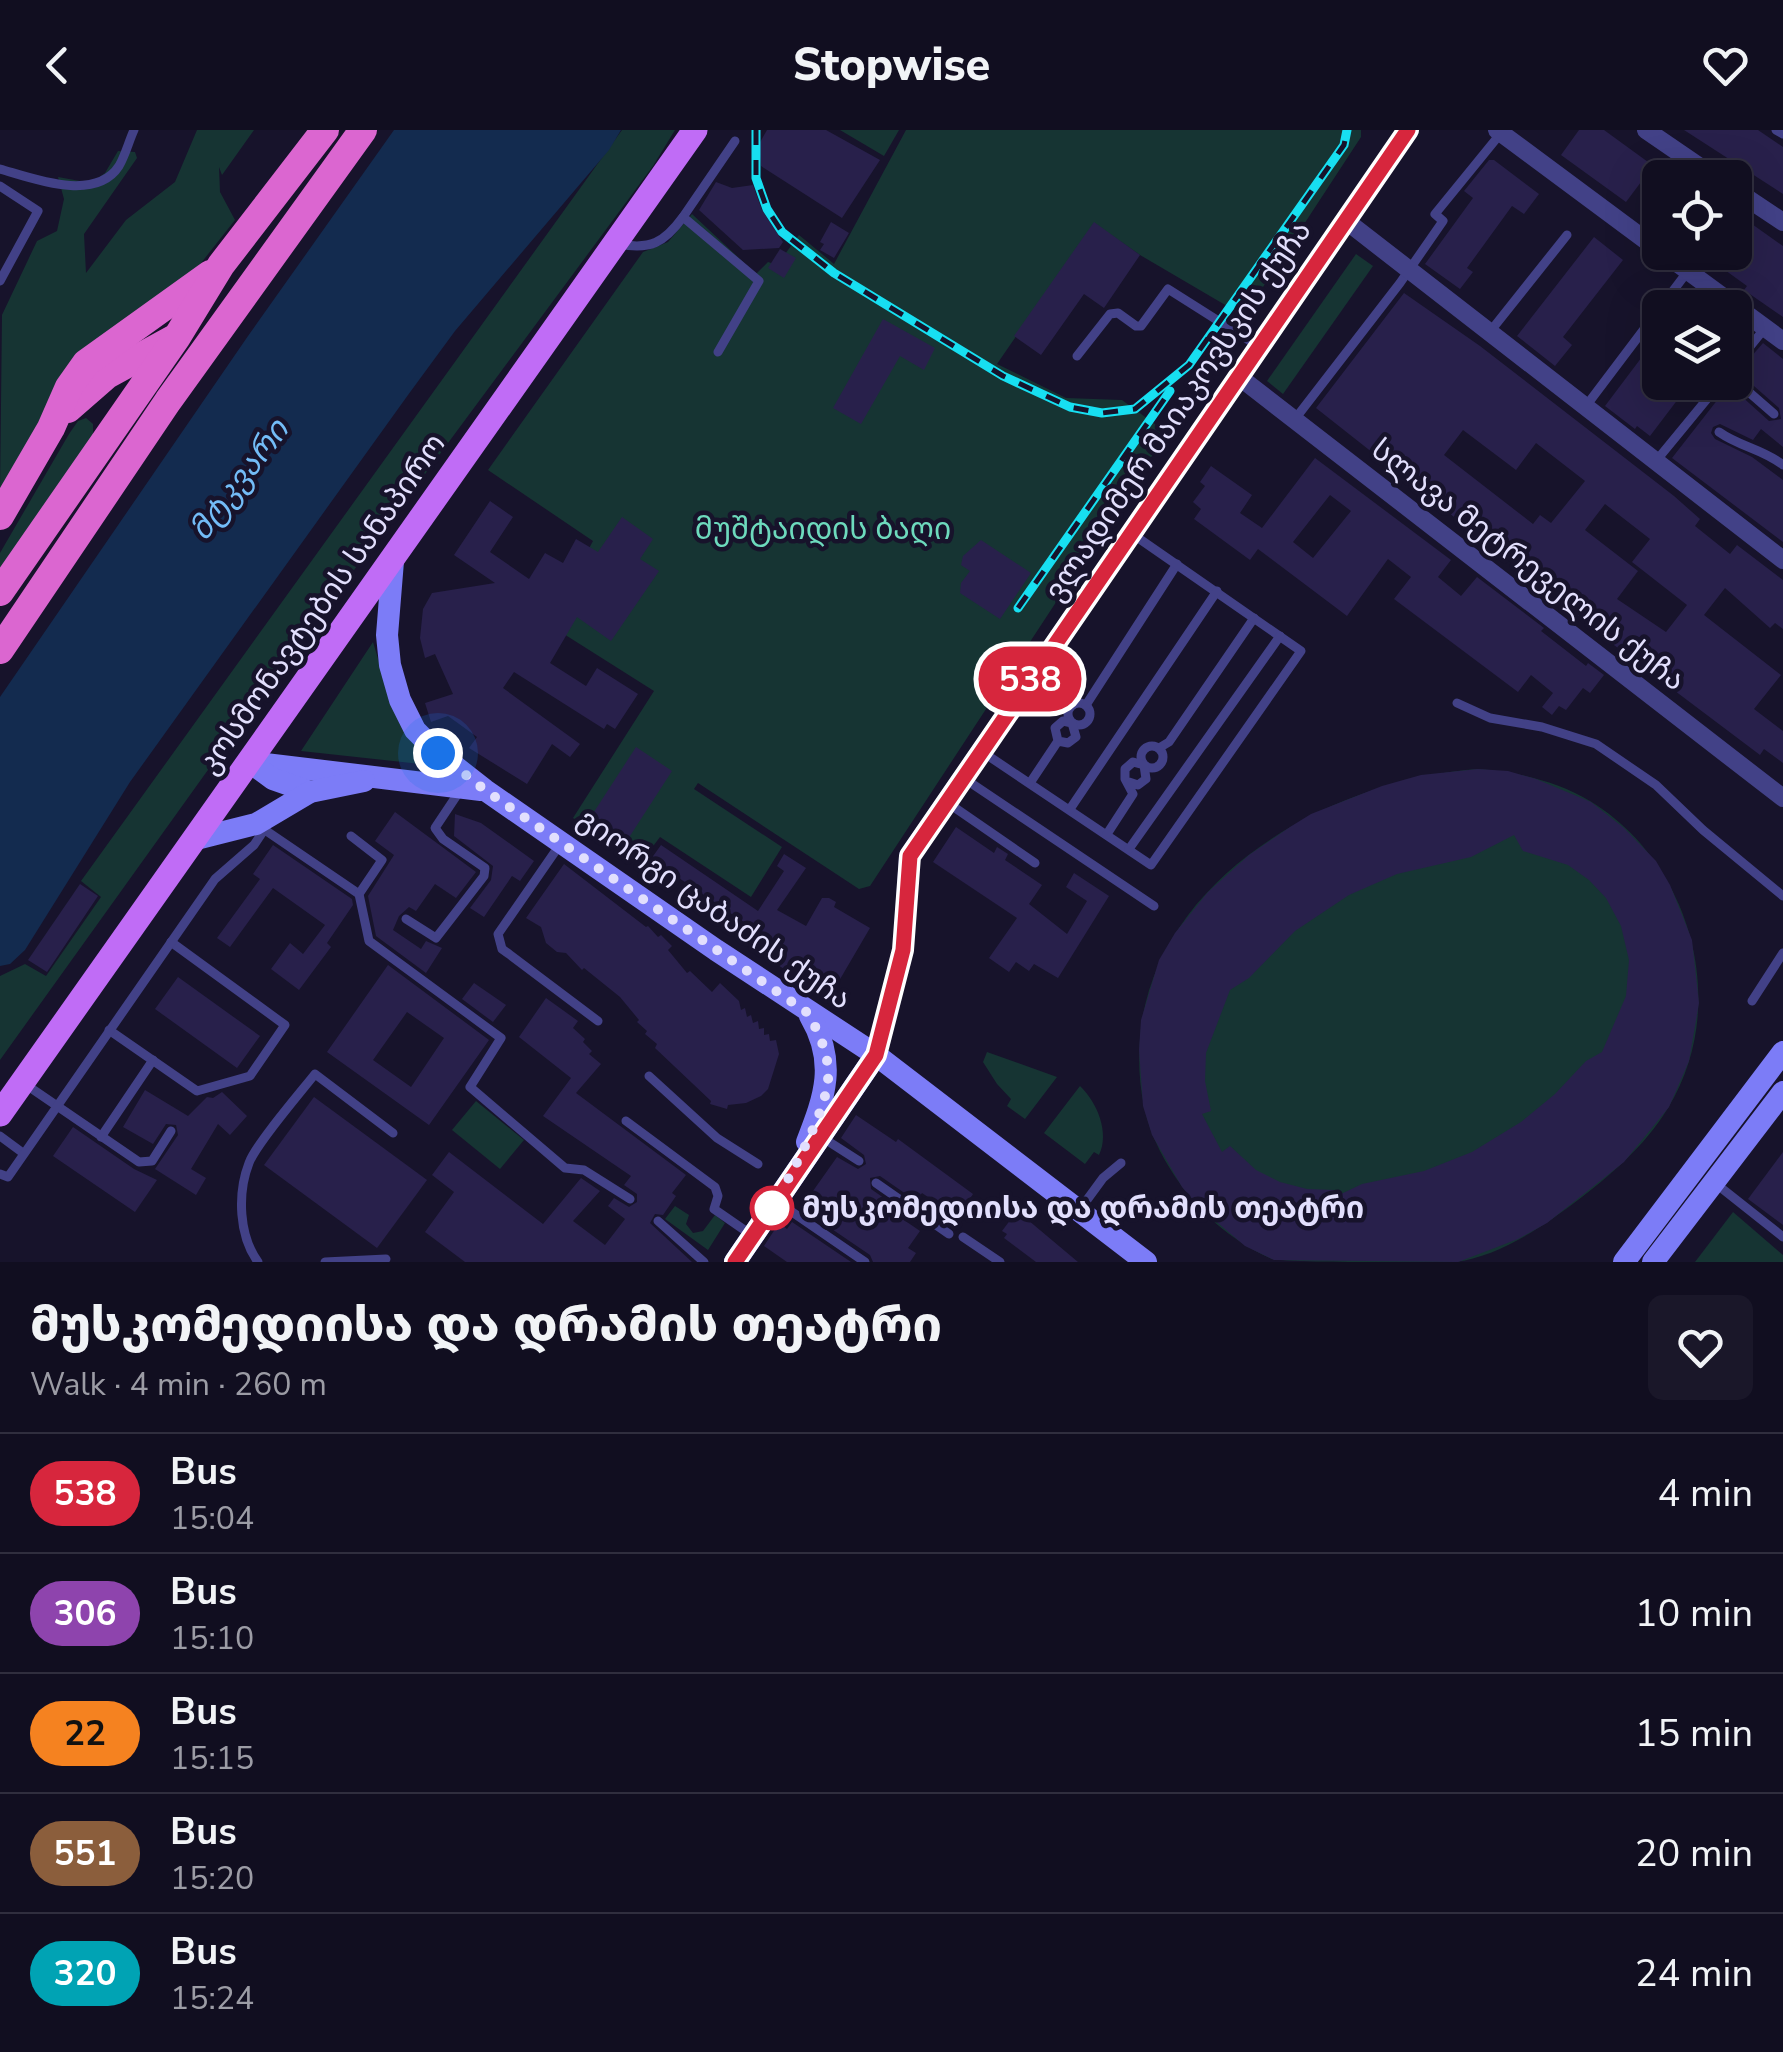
<!DOCTYPE html>
<meta charset="utf-8">
<style>
:root{--surface:#110e20;--page:#1a1729;--text:#f1f3f6;--muted:#9c9ca5;--line:#302e3e}
body{margin:0;font-family:"Nunito Sans","Noto Sans Georgian",sans-serif;background:var(--page);color:var(--text);height:100vh;display:flex;flex-direction:column;font-size:38px;white-space:nowrap}
*{box-sizing:border-box;margin:0}
p{font-size:32px;color:var(--muted)}
.icon{flex:none;width:55px;height:55px;fill:none;stroke:currentColor;stroke-width:2;stroke-linecap:round;stroke-linejoin:round}
.map{position:relative;height:1132px;overflow:hidden}
.sheet{display:flex;flex-direction:column;background:var(--surface);flex:1}
.sheet>*{flex:none}
.badge{padding:0 20px;border-radius:32px;font-size:35px;line-height:65px}
.fabs{position:absolute;left:1642px;top:30px;display:grid;gap:20px}
.fabs a{display:grid;place-items:center;width:110px;height:110px;border-radius:15px;background:var(--surface);box-shadow:0 10px 40px #0002,0 0 0 2px var(--line);font-size:50px}
.you{position:absolute;width:50px;height:50px;margin:-25px;border:8px solid #fff;border-radius:50%;background:#1a73e8;box-shadow:0 0 0 15px #1a73e833}
.map>.badge{position:absolute;translate:-50% -50%;box-shadow:0 0 0 5px #fff}
.round{display:grid;place-items:center;flex:none;width:105px;height:105px;border-radius:15px;background:var(--page)}
.overview{display:flex;align-items:center;justify-content:space-between;height:170px;padding:0 30px}
h1{font-size:48px;font-weight:800;line-height:75px}
ul{padding:0;list-style:none}
li{display:flex;align-items:center;gap:30px;height:120px;padding:0 30px;border-top:2px solid var(--line)}
li div{flex:1}
li b{display:block;font-size:38px}
li em{font-style:normal}
li .badge{min-width:110px;font-weight:700;text-align:center}
header{display:flex;justify-content:space-between;align-items:center;height:130px;padding:0 30px;background:var(--surface);font-size:45px;font-weight:800}
.map>svg:first-child{display:block}
.green{fill:#163433}
.water{fill:#132b4f}
.building{fill:#28204b;fill-rule:evenodd}
.lines{fill:none;stroke-linecap:round;stroke-linejoin:round}
.service{stroke:#424187;stroke-width:9}
.minor{stroke:#424187;stroke-width:18}
.tertiary{stroke:#424187;stroke-width:20}
.secondary{stroke:#7c7cf7;stroke-width:22}
.primary{stroke:#c06cf6;stroke-width:25}
.trunk{stroke:#db66d0;stroke-width:28}
.rail-casing{stroke:#17dff1;stroke-width:9}
.rail{stroke:#17132b;stroke-width:5;stroke-dasharray:15;stroke-linecap:butt}
.line-casing{stroke:#fff;stroke-width:22}
.line{stroke:#d7263d;stroke-width:15}
.walk{stroke:#e2dffd;stroke-width:10;stroke-dasharray:0 18}
.stop-dot{fill:#fff;stroke:#d7263d;stroke-width:5}
.labels{text-anchor:middle;dominant-baseline:central;stroke-width:9;stroke-linejoin:round;paint-order:stroke}
.street-label{font-size:30px;fill:#e2dffd;stroke:#17132b}
.park-label{font-size:30px;fill:#6ddabd;stroke:#17132b}
.stop-label{font-size:30px;font-weight:bold;fill:#e2dffd;stroke:#17132b;text-anchor:start}
.water-label{font-size:32px;font-style:italic;fill:#73bcf7;stroke:#17132b}
</style>
<header><svg class="icon" aria-label="back" viewBox="0 0 24 24"><path d="M15 5l-7 7 7 7"/></svg>Stopwise<svg class="icon" aria-label="heart" viewBox="0 0 24 24"><path d="M12 20l-8-8c-3-5 5-10 8-4 3-6 11-1 8 4z"/></svg></header>
<div class="map">
<svg width="1783" height="1132" viewBox="0 0 1783 1132">
<rect width="100%" height="100%" fill="#17132b"/>
<!-- green -->
<g class="green">
<polygon points="197,0 254,0 222,45 219,37 220,62 235,90 175,166 0,362 2,185 37,111 57,101 64,69 58,47 91,53 105,43 118,21 135,22 137,28 84,104 86,143 126,90 175,52"/>
<polygon points="622,0 675,0 653,36 266,559 0,930 0,846 25,834 46,846 101,767 81,751"/>
<polygon points="840,0 899,0 884,26"/>
<polygon points="906,0 1361,0 1361,7 1244,186 1140,125 1094,93 997,234 1066,268 1122,270 1167,303 870,756 859,759 698,653 694,659 782,717 751,767 660,707 639,735 573,688 654,561 548,494 593,411 488,340 643,122 668,112 692,84 756,144 768,132 777,135 799,105 834,134"/>
<polygon points="1356,124 1373,136 1283,264 1267,251"/>
<polygon points="86,288 93,294 93,306 0,442 0,423 69,304 78,291"/>
<polygon points="373,512 389,565 439,636 301,621"/>
<path d="M1478,639C1517,642 1557,651 1590,671C1692,733 1731,875 1668,978C1644,1017 1610,1046 1574,1073C1541,1098 1497,1127 1455,1132C1431,1132 1405,1132 1380,1132C1355,1132 1293,1132 1272,1129C1222,1107 1185,1069 1160,1021C1142,986 1137,947 1140,908C1153,747 1333,649 1478,639Z"/>
<polygon points="987,922 1057,947 1025,989 1007,976 1011,969 997,954 983,932"/>
<path d="M1080,956C1097,972 1110,1003 1099,1025L1094,1022L1085,1034L1044,1003Z"/>
<polygon points="476,971 524,1010 500,1039 452,1000"/>
<polygon points="675,1076 689,1085 686,1094 693,1103 703,1101 715,1085 725,1093 708,1120 665,1089"/>
<polygon points="1733,1082 1783,1125 1783,1132 1695,1132"/>
</g>
<!-- water -->
<polygon class="water" points="394,0 621,0 609,20 455,201 408,265 130,652 25,820 10,834 0,836 0,567 248,206"/>
<!-- building -->
<g class="building">
<polygon points="767,0 826,0 880,30 842,88 761,36 759,14"/>
<polygon points="1579,0 1604,0 1670,48 1644,48 1626,72 1561,25"/>
<polygon points="1684,0 1758,0 1783,17 1783,64"/>
<polygon points="1489,30 1494,30 1539,64 1524,84 1512,76 1467,138 1473,142 1460,159 1425,134 1473,68 1464,61"/>
<polygon points="716,52 732,58 753,55 762,80 783,112 779,118 743,120 699,80"/>
<polygon points="1735,82 1783,116 1783,187 1744,160 1747,156 1700,122 1735,122"/>
<polygon points="831,92 849,103 834,128 820,120 824,114 820,112"/>
<polygon points="1094,92 1140,125 1104,178 1084,164 1041,225 1014,206"/>
<polygon points="1594,107 1623,130 1563,207 1572,215 1555,236 1517,206"/>
<polygon points="780,119 796,128 784,148 768,138"/>
<path d="M1404,163L1480,216L1674,366L1700,389L1695,396L1730,424L1737,415L1783,450V499L1775,493L1770,498L1725,458L1704,485L1781,545L1754,579L1783,601V633L1764,619L1760,625L1610,512L1557,469L1561,464L1537,445L1534,450L1316,278ZM1463,300L1516,340L1536,313L1585,351L1551,393L1540,385L1533,394L1444,325ZM1605,374L1650,409L1632,432L1687,475L1666,502L1617,469L1638,441L1585,400Z"/>
<polygon points="883,189 935,218 924,240 900,226 861,294 833,278"/>
<polygon points="1660,203 1660,252 1691,252 1650,306 1637,296 1635,299 1605,276"/>
<polygon points="1763,213 1783,229 1783,317 1761,299 1753,310 1720,294 1713,297 1711,303 1715,309 1752,327 1783,350 1783,412 1672,328 1729,255 1769,291 1781,289 1779,278 1738,242"/>
<path d="M1315,328L1451,430L1438,447L1461,466L1477,447L1544,498L1541,501L1586,536L1588,533L1604,545L1590,563L1583,558L1566,580L1559,576L1552,585L1542,577L1553,563L1531,545L1518,562L1394,469L1411,447L1388,429L1347,486L1258,419L1250,430L1194,389L1201,379L1193,372L1205,356L1200,352L1211,336L1252,365L1240,383L1262,398ZM1330,365L1351,381L1313,428L1293,412Z"/>
<polygon points="490,371 513,387 490,422 529,449 545,423 563,433 576,409 598,422 622,387 653,409 640,429 659,441 611,511 577,487 550,533 586,556 597,538 638,564 615,599 607,594 604,599 514,542 503,558 580,614 570,627 552,614 527,654 469,618 477,607 448,586 431,592 425,573 453,564 435,524 425,528 420,508 423,479 432,463 495,453 454,425"/>
<polygon points="981,410 1031,443 1000,489 960,463 961,453 970,441 961,435 963,426"/>
<polygon points="636,617 672,641 628,709 592,685"/>
<path d="M1478,639L1508,641L1536,649L1591,672L1624,698L1656,731L1670,755L1692,810L1699,873L1689,931L1669,977L1624,1032L1547,1093L1518,1109L1458,1132L1274,1130L1245,1116L1199,1077L1182,1057L1152,1005L1143,976L1139,920L1141,890L1159,830L1175,803L1208,762L1249,725L1290,697L1311,684L1382,656L1421,645ZM1514,705L1523,721L1568,735L1589,750L1606,768L1621,796L1629,830L1626,866L1602,922L1586,931L1555,964L1521,992L1472,1022L1424,1041L1362,1054L1341,1064L1335,1060L1307,1059L1280,1052L1256,1040L1230,1016L1222,1022L1202,984L1211,981L1205,951L1206,923L1230,860L1249,848L1295,801L1349,765L1397,744L1471,727Z"/>
<polygon points="395,682 476,742 456,768 435,754 416,781 409,777 399,786 393,800 421,819 426,811 442,818 426,843 376,806 368,766 394,725 375,711"/>
<polygon points="455,684 481,693 534,731 520,751 512,746 484,787 470,778 491,750 493,736 454,706"/>
<polygon points="956,697 994,723 997,717 1008,724 1005,730 1042,755 1029,774 1067,804 1087,771 1066,757 1074,743 1109,766 1058,848 1034,834 1029,841 1016,832 1009,842 989,828 1017,788 933,732"/>
<polygon points="273,715 352,769 353,775 327,813 331,817 299,860 271,839 290,813 303,824 325,795 273,758 230,817 217,808 260,749 253,744"/>
<polygon points="661,715 758,781 784,741 777,736 784,724 806,738 777,780 806,796 822,768 829,768 836,772 834,777 870,798 829,868 739,810 748,795 651,729"/>
<polygon points="564,734 646,797 648,796 658,807 661,805 672,816 668,820 687,843 690,841 712,862 720,853 739,871 741,880 745,878 747,887 751,885 753,893 758,891 759,899 764,898 764,905 769,904 770,911 776,910 779,924 768,959 761,966 746,973 728,975 727,979 710,974 711,971 655,918 657,914 645,904 647,901 637,892 639,890 620,867 584,838 582,840 566,823 557,822 546,813 541,797 526,788"/>
<polygon points="80,754 98,766 47,842 28,830"/>
<path d="M388,835L489,910L429,995L327,922ZM407,882L444,908L411,957L373,930Z"/>
<polygon points="178,847 260,906 237,938 155,879"/>
<polygon points="474,853 506,875 493,892 462,869"/>
<polygon points="546,868 578,891 573,898 585,909 583,912 592,921 589,924 601,934 576,963 686,1045 672,1063 676,1066 663,1085 655,1084 650,1093 692,1132 465,1132 425,1102 454,1062 432,1045 449,1022 543,1094 581,1048 600,1061 573,1091 605,1115 625,1089 608,1076 614,1068 629,1077 637,1072 637,1064 624,1055 631,1046 543,986 571,948 519,907"/>
<polygon points="145,960 188,986 207,967 213,968 222,962 247,986 230,1005 218,994 191,1039 206,1048 196,1065 155,1039 178,1005 176,995 166,994 153,1014 123,997"/>
<polygon points="314,967 427,1050 377,1118 264,1035"/>
<polygon points="856,985 896,1012 898,1009 973,1064 958,1087 922,1063 916,1071 880,1046 870,1048 871,1059 908,1085 904,1090 920,1101 908,1118 916,1123 910,1132 873,1132 870,1125 801,1078 837,1027 858,1039 866,1034 864,1025 841,1008"/>
<polygon points="73,997 134,1039 157,1050 135,1082 53,1026"/>
<polygon points="1783,1022 1783,1095 1748,1069"/>
<polygon points="1014,1085 1019,1089 1022,1085 1078,1132 1036,1132 1004,1108 1007,1104 1002,1101"/>
<polygon points="792,1092 851,1132 787,1132 764,1116 779,1093 787,1099"/>
</g>
<g class="lines">
<!-- service -->
<g class="service">
<polyline points="1776,0 1783,4"/>
<path d="M0,39C32,48 95,73 119,36C125,26 129,11 134,0"/>
<polyline points="0,56 38,81 0,151"/>
<polyline points="683,87 735,11"/>
<path d="M619,114C650,120 664,113 683,87L759,151L718,222"/>
<polyline points="1660,178 1688,141"/>
<polyline points="1489,203 1567,105"/>
<polyline points="1077,226 1110,184 1118,183 1136,196 1141,196 1168,159 1258,216"/>
<polyline points="1735,235 1765,198"/>
<polyline points="1735,250 1774,284"/>
<polyline points="1586,276 1660,178"/>
<polyline points="1295,289 1400,153 1443,91 1435,84 1501,3"/>
<path d="M1719,302C1740,317 1763,319 1783,335"/>
<polyline points="1656,331 1721,252"/>
<circle cx="1079" cy="584" r="11"/>
<polyline points="1457,573 1490,588 1542,597 1596,614 1656,655 1703,700 1783,766"/>
<polyline points="1086,575 1177,434"/>
<circle cx="1152" cy="627" r="11"/>
<polyline points="1159,618 1169,612 1254,488"/>
<polyline points="981,621 1151,735 1301,521 1131,403"/>
<polyline points="965,649 1154,776"/>
<polyline points="1030,653 1058,611 1055,598 1063,591 1072,593 1076,607 1068,613 1058,611"/>
<polyline points="948,673 1035,733"/>
<polyline points="1070,679 1217,461"/>
<polyline points="265,700 359,764"/>
<polyline points="1107,704 1133,664 1125,649 1125,639 1133,632 1144,635 1146,649 1138,655 1129,652"/>
<polyline points="351,706 382,730 359,764 369,811 501,908 470,957 565,1038 584,1040 630,1069"/>
<polyline points="561,713 498,804 502,819 509,824 598,891"/>
<polyline points="1129,719 1280,506"/>
<polyline points="406,789 436,808 484,746 485,738 443,709 435,698 461,659"/>
<polyline points="1752,871 1783,823"/>
<polyline points="109,900 197,961 250,946 285,895 171,812"/>
<polyline points="649,946 717,1008 758,1034"/>
<polyline points="25,954 139,1032 152,1031 171,1001"/>
<polyline points="626,991 715,1057 718,1066 714,1079 753,1106"/>
<polyline points="0,1006 23,1023"/>
<polyline points="101,1007 153,930"/>
<polyline points="823,1008 859,1031"/>
<polyline points="0,1044 8,1047 215,749 254,715 268,694"/>
<polyline points="876,1053 949,1104"/>
<polyline points="1715,1053 1783,1107"/>
<polyline points="779,1073 865,1132"/>
<polyline points="1081,1078 1103,1048 1121,1033"/>
<polyline points="658,1091 704,1132"/>
<polyline points="963,1107 1000,1132"/>
<path d="M258,1132C239,1106 237,1064 249,1033C256,1014 300,963 315,944L393,1003"/>
<polyline points="325,1132 386,1129"/>
</g>
<!-- minor -->
<g class="minor">
<polyline points="1497,0 1660,121"/>
<polyline points="1646,0 1716,48"/>
<polyline points="1735,60 1783,92"/>
<polyline points="1345,90 1783,430"/>
<polyline points="1662,122 1783,211"/>
<polyline points="1238,246 1783,668"/>
</g>
<!-- tertiary -->
<polyline class="tertiary" points="876,925 903,820 909,726 1408,0"/>
<!-- secondary -->
<g class="secondary">
<polyline points="393,431 387,505 390,535 400,570 415,600 438,623 485,660 716,820 876,925 1146,1132"/>
<polyline points="250,632 481,660"/>
<polyline points="251,633 273,649 310,662"/>
<polyline points="196,709 256,694 310,662 364,651"/>
<path d="M807,1012C825,966 837,932 810,886"/>
<polyline points="735,1132 876,925"/>
<polyline points="1624,1132 1783,922"/>
<polyline points="1653,1132 1783,962"/>
</g>
<!-- primary -->
<polyline class="primary" points="0,984 695,0"/>
<!-- trunk -->
<g class="trunk">
<polyline points="68,279 107,245 173,209"/>
<polyline points="0,386 51,298 69,257 86,233 210,144"/>
<polyline points="0,462 177,207 221,135 325,0"/>
<polyline points="0,520 168,271 363,0"/>
</g>
<!-- rail casing -->
<g class="rail-casing">
<g id="rail">
<polyline points="756,0 756,48 767,79 782,102 834,143 1003,246 1070,277 1102,283 1135,279 1189,235 1344,15 1347,0"/>
<polyline points="1018,478 1170,261"/>
</g>
</g>
<!-- rail -->
<use href="#rail" class="rail"/>
</g>
<g class="lines">
<!-- line casing -->
<g class="line-casing">
<polyline id="line" points="735,1132 876,925 903,820 910,726 1408,0"/>
</g>
<!-- line -->
<use href="#line" class="line"/>
<!-- walk -->
<path class="walk" d="M438,623L485,660L808,883C819,903 830,926 828,950C825,985 790,1046 772,1078"/>
</g>
<!-- markers -->
<circle class="stop-dot" cx="772" cy="1078" r="20"/>
<g class="labels">
<!-- street labels -->
<g class="street-label">
<text transform="translate(1178 281) rotate(-56)">ვლადიმერ მაიაკოვსკის ქუჩა</text>
<text transform="translate(1528 435) rotate(38)">სლავა მეტრეველის ქუჩა</text>
<text transform="translate(322 474) rotate(-55)">კოსმონავტების სანაპირო</text>
<text transform="translate(714 779) rotate(35)">გიორგი ცაბაძის ქუჩა</text>
</g>
<!-- park labels -->
<g class="park-label">
<text x="823" y="399">მუშტაიდის ბაღი</text>
</g>
<!-- stop labels -->
<g class="stop-label">
<text x="802" y="1078">მუსკომედიისა და დრამის თეატრი</text>
</g>
<!-- water labels -->
<g class="water-label">
<text transform="translate(239 350) rotate(-53)">მტკვარი</text>
</g>
</g>
</svg>
<div class="fabs">
<a><svg class="icon" aria-label="locate" viewBox="0 0 24 24"><circle cx="12" cy="12" r="6"/><path d="M12 2v4M12 18v4M2 12h4M18 12h4"/></svg></a>
<a><svg class="icon" aria-label="layers" viewBox="0 0 24 24"><path d="M12 4l9 5-9 5-9-5zM3 14l9 5 9-5"/></svg></a>
</div>
<div class="you" style="left:438px;top:623px"></div>
<b class="badge" style="left:1030px;top:549px;background:#d7263d;color:#fff">538</b>
</div>
<section class="sheet">
<div class="overview"><div><h1>მუსკომედიისა და დრამის თეატრი</h1><p>Walk · 4 min · 260 m</p></div><a class="round"><svg class="icon" aria-label="heart" viewBox="0 0 24 24"><path d="M12 20l-8-8c-3-5 5-10 8-4 3-6 11-1 8 4z"/></svg></a></div>
<ul>
<li><span class="badge" style="background:#d7263d;color:#fff">538</span><div><b>Bus</b><p>15:04</p></div><em>4 min</em></li>
<li><span class="badge" style="background:#8e44ad;color:#fff">306</span><div><b>Bus</b><p>15:10</p></div><em>10 min</em></li>
<li><span class="badge" style="background:#f58220;color:#111">22</span><div><b>Bus</b><p>15:15</p></div><em>15 min</em></li>
<li><span class="badge" style="background:#8b5e3c;color:#fff">551</span><div><b>Bus</b><p>15:20</p></div><em>20 min</em></li>
<li><span class="badge" style="background:#00a3b4;color:#fff">320</span><div><b>Bus</b><p>15:24</p></div><em>24 min</em></li>
</ul>
</section>
